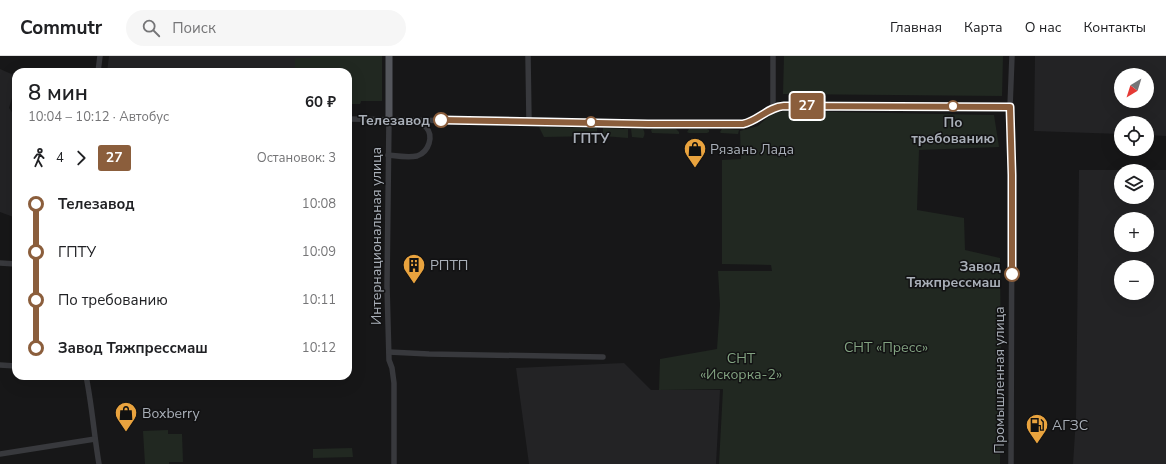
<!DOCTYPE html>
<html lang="ru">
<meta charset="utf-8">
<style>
:root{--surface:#fff;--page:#f6f6f6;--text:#202124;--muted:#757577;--line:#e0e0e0}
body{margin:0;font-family:"Nunito Sans",sans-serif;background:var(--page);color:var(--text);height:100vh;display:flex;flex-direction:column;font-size:15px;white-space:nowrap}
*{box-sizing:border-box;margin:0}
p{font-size:13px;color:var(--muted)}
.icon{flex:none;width:22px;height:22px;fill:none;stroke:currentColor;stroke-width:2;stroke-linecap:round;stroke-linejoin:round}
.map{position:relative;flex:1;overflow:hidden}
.drawer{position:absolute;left:12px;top:12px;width:340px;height:312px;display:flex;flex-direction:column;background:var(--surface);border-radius:12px;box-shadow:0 4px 16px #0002}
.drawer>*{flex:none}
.badge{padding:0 8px;border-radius:3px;font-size:14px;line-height:26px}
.needle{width:26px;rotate:218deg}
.tools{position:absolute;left:1114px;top:12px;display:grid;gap:8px}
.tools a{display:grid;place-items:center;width:40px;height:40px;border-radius:50%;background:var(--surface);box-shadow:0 4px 16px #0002;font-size:20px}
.map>.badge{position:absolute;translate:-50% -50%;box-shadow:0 0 0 2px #fff}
.legs{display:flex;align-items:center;gap:6px;height:44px;padding:0 16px;font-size:13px}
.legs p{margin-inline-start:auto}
.head{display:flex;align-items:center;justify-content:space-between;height:68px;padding:0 16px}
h1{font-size:22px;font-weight:600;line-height:30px}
ul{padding:0 16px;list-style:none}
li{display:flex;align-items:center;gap:14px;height:48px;font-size:15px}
li i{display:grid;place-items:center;width:6px;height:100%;margin:0 5px;background:currentColor}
li i::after{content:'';width:10px;height:10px;margin:-5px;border:3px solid;border-radius:50%;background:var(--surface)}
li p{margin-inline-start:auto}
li:first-child i{background:linear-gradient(#0000 50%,currentColor 0)}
li:last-child i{background:linear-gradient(currentColor 50%,#0000 0)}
header{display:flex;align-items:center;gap:24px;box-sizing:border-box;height:56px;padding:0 20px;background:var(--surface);border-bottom:1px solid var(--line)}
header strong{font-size:19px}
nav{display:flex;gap:22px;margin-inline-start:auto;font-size:14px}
.search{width:280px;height:36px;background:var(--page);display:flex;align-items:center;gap:10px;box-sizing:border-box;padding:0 14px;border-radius:22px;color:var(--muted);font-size:15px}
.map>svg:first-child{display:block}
.built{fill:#232325;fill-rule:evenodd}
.green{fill:#212821}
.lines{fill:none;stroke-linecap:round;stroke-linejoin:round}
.minor{stroke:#38393d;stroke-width:5.5}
.major{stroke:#54565c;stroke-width:7}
.line-1-casing{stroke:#fff;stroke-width:9}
.line-1{stroke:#8b5e3c;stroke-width:6}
.stop-1-dot{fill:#fff;stroke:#8b5e3c;stroke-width:2}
.labels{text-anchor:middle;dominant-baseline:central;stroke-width:3;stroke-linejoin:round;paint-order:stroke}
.stop-label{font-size:14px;font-weight:bold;fill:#a9afb8;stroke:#121213;text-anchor:end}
.poi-label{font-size:14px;fill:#a9afb8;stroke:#121213;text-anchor:start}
.street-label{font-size:14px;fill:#a9afb8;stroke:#121213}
.park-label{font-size:14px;fill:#82a281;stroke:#121213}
</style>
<header>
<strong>Commutr</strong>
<div class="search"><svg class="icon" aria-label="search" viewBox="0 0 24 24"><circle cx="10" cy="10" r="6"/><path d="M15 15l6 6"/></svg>Поиск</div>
<nav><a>Главная</a><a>Карта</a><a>О нас</a><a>Контакты</a></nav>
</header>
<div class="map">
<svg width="1166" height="408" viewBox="0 0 1166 408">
<rect width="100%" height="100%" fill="#171718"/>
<!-- built -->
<g class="built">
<polygon points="109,0 382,0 382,45 361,45 360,48 348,48 348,16 107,16"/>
<path d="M1035,0H1166V80L1147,79V67H1121V78L1034,75ZM1121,19H1147V45H1121Z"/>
<polygon points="0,13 16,20 16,28 9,52 16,62 16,162 0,156"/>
<path d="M1079,114H1166V408H1073L1076,362ZM1121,115H1147V141H1121ZM1121,163H1147V189H1121ZM1121,211H1147V237H1121Z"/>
<polygon points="624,307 651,334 720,334 716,408 529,408 516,312"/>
</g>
<!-- green -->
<g class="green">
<polygon points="311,0 382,0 382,45 361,45 360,48 348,48 348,16 295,16 295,2 311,2"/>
<polygon points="784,0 1003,0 1002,40 783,38"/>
<polygon points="784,55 994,59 999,91 919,94 917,154 964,162 965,194 1000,202 1001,315 1000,408 719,408 723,333 659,334 660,303 717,293 720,249 718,215 772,215 771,209 722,208 722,104 741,103 740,75 758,70 768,61 775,57"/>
<polygon points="539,71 597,72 597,80 544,81"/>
<polygon points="603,72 628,73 628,82 603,80"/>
<polygon points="654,72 676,73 679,76 679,78 652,77 651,74"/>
<path d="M631,73H643C645,76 645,79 643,82L632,81Z"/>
<polygon points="689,73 707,73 709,74 709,76 707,77 689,77 687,76"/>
<polygon points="722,73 739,74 738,78 721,77 720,76"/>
<polygon points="168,374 168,378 182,378 183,406 169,406 169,408 145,408 143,375"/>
<polygon points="352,392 353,401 313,402 313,393"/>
</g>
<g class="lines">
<!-- minor -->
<g class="minor">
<polyline points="528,0 529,65"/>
<polyline points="98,16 100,0"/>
<polyline points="773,52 773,0"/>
<path d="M348,63L648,68H743C758,65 768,51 784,50L1010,51"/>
<polyline points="389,63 387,230 389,304 392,312 394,327 394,408"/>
<path d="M388,99C397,100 408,102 417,100C429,96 434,80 426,71C423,68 419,66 415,64"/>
<polyline points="0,207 16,208"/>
<polyline points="389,296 429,298 603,301"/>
<polyline points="0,309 16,310"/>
<path d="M86,320C92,349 94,379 99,408"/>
<polyline points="0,398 95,383"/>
<polyline points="1011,408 1012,119 1010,51 1012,0"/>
</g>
<!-- major -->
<polyline class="major" points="389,63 389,0"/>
</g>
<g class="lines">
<!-- line-1 casing -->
<g class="line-1-casing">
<path id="line-1" d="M441,64L648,68H743C758,65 768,51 784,50L1010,51L1012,119V218"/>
</g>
<!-- line-1 -->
<use href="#line-1" class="line-1"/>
</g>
<!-- icons -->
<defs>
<g id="shop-pin" transform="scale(1.15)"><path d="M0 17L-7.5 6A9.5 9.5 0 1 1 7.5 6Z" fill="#e9a33e" stroke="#121213"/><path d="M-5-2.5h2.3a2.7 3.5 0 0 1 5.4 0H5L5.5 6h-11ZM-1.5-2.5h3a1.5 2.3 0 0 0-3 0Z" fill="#111"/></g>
<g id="building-pin" transform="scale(1.15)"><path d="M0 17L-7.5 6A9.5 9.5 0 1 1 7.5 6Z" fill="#e9a33e" stroke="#121213"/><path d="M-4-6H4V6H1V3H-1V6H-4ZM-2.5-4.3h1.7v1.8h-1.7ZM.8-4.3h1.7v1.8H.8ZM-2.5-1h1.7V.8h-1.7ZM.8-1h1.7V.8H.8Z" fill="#111"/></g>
<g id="fuel-pin" transform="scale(1.15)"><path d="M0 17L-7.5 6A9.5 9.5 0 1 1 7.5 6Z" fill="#e9a33e" stroke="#121213"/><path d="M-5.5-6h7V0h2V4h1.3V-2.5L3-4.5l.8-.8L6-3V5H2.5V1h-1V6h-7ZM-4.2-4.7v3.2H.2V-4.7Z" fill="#111"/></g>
</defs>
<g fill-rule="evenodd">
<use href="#shop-pin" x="695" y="93"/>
<use href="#building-pin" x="414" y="209"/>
<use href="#shop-pin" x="126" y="357"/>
<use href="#fuel-pin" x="1037" y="369"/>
</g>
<!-- markers -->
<g class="stop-1-dot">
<circle cx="953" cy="50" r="5"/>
<circle cx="441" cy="64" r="7"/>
<circle cx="591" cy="66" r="5"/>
<circle cx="1012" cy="218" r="7"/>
</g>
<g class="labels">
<!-- stop labels -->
<g class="stop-label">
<text x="430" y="64">Телезавод</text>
<text x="953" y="66" text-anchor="middle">По<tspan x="953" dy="16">требованию</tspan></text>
<text x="591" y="82" text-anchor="middle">ГПТУ</text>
<text x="1001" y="210">Завод<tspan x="1001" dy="16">Тяжпрессмаш</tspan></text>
</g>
<!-- poi labels -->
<g class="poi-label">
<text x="710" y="93">Рязань Лада</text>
<text x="430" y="209">РПТП</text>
<text x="142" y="357">Boxberry</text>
<text x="1052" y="369">АГЗС</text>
</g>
<!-- street labels -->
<g class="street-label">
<text transform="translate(376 180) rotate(-90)">Интернациональная улица</text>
<text transform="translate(999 324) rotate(-90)">Промышленная улица</text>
</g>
<!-- park labels -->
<g class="park-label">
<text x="886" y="291">СНТ «Пресс»</text>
<text x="741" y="302">СНТ<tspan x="741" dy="16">«Искорка-2»</tspan></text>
</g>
</g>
</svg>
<div class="tools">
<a><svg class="needle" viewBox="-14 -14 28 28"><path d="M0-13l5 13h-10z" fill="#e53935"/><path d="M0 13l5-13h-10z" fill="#757577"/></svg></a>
<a><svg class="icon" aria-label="locate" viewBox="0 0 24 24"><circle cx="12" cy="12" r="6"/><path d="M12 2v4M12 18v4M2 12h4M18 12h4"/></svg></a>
<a><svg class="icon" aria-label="layers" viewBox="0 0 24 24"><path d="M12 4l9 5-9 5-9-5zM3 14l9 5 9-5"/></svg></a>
<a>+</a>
<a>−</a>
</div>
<b class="badge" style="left:807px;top:50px;background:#8b5e3c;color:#fff">27</b>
<section class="drawer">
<div class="head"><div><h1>8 мин</h1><p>10:04 – 10:12 · Автобус</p></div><b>60 ₽</b></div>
<div class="legs"><svg class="icon" aria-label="walk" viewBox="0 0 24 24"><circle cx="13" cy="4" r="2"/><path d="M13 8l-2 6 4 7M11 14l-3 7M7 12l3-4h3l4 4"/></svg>4<svg class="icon" aria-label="forward" viewBox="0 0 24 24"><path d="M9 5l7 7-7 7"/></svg><b class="badge" style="background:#8b5e3c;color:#fff">27</b><p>Остановок: 3</p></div>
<ul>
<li><i style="color:#8b5e3c"></i><b>Телезавод</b><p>10:08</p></li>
<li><i style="color:#8b5e3c"></i><span>ГПТУ</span><p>10:09</p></li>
<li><i style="color:#8b5e3c"></i><span>По требованию</span><p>10:11</p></li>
<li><i style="color:#8b5e3c"></i><b>Завод Тяжпрессмаш</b><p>10:12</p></li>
</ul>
</section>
</div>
